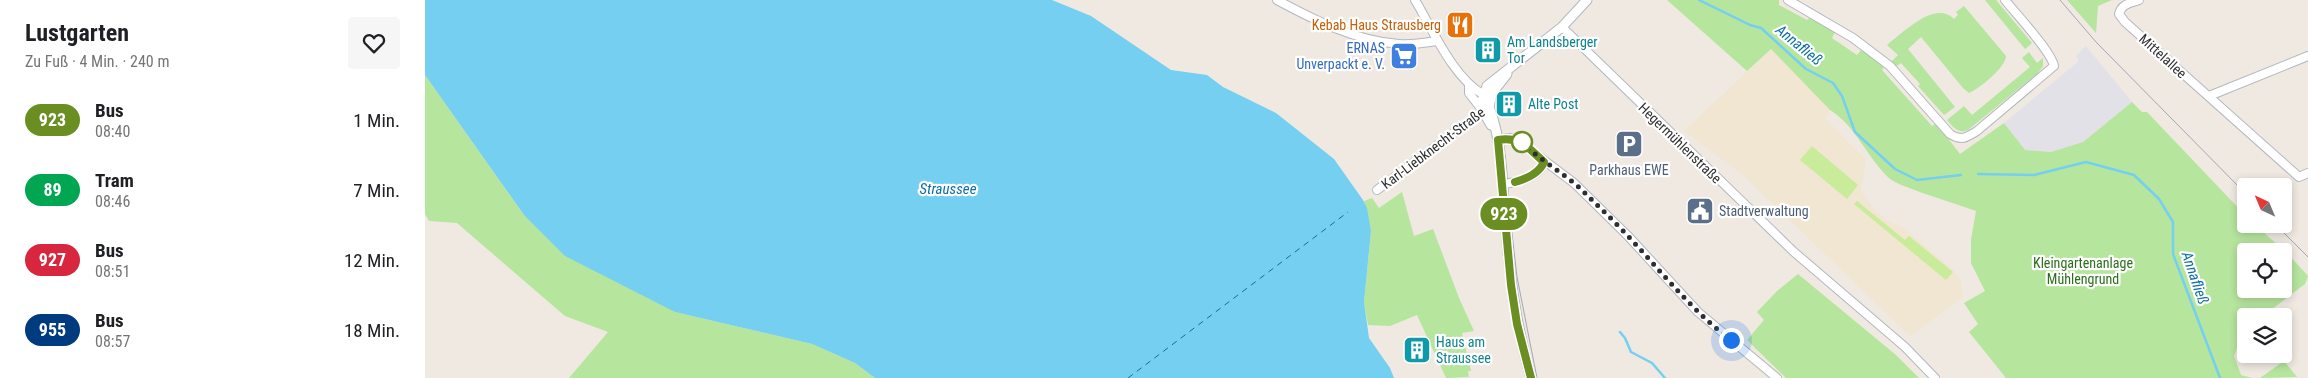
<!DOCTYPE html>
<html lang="de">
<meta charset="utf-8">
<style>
:root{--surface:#fff;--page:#f6f6f6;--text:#202124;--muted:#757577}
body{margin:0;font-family:"Roboto Condensed",sans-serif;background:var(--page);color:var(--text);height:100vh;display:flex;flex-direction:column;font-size:19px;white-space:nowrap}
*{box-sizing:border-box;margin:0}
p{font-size:16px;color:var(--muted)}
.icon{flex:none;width:28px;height:28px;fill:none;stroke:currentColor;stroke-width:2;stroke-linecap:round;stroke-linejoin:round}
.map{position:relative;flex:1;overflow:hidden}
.details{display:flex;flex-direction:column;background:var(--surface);width:425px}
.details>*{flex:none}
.badge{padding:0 10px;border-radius:16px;font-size:18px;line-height:32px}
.needle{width:32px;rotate:316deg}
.tools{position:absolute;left:1812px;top:178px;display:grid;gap:10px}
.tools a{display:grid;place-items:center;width:55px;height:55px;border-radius:5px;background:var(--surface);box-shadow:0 2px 8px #0003;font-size:25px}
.you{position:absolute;width:25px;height:25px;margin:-12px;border:4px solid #fff;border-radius:50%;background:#1a73e8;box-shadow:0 0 0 8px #1a73e833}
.map>.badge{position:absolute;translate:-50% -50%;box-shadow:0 0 0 2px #fff}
.round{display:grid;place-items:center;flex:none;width:52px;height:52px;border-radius:5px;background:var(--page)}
.summary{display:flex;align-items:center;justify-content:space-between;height:85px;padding:0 25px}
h1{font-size:24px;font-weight:700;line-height:38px}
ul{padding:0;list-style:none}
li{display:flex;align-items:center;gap:15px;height:70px;padding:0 25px}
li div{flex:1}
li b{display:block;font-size:19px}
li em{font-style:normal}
li .badge{min-width:55px;font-weight:700;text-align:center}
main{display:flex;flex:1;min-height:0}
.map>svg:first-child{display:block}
.industrial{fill:#e3e1e8}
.education{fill:#f0e6d1}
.green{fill:#b6e59e;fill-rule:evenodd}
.pitch{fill:#c9ec9a}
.water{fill:#75cff0}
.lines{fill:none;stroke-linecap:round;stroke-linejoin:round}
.stream{stroke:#75cff0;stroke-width:2.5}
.ferry{stroke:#0d6fa3;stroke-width:1;stroke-dasharray:6 5;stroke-linecap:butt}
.minor-casing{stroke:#b4b7c1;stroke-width:10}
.tertiary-casing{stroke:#b4b7c1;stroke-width:11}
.minor{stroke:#fff;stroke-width:8}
.tertiary{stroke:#fff;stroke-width:9}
.tram{stroke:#a3a6b8;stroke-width:1}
.line-casing{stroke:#fff;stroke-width:11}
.line{stroke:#6b8e23;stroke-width:8}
.walk{stroke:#2e2e2e;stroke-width:5;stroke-dasharray:0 9}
.stop-dot{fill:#fff;stroke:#6b8e23;stroke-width:2.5}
.labels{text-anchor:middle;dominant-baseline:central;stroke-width:4.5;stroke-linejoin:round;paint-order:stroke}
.food-label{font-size:14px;fill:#c56008;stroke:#fff;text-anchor:end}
.culture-label{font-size:14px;fill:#0d838f;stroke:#fff;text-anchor:start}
.shop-label{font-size:14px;fill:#366cbe;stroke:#fff;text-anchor:end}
.street-label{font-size:14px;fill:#2e2e2e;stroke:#fff}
.service-label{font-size:14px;fill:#4e5e75;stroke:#fff}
.park-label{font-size:14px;fill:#2c6e1b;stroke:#fff}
.water-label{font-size:15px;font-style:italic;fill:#0d6fa3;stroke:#fff}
</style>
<main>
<section class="details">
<div class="summary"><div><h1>Lustgarten</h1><p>Zu Fuß · 4 Min. · 240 m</p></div><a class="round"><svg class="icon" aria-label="heart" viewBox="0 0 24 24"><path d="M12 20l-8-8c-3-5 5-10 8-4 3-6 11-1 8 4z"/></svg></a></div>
<ul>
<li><span class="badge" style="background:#6b8e23;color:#fff">923</span><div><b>Bus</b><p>08:40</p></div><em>1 Min.</em></li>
<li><span class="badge" style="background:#00a651;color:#fff">89</span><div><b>Tram</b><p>08:46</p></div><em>7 Min.</em></li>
<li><span class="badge" style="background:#d7263d;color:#fff">927</span><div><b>Bus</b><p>08:51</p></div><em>12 Min.</em></li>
<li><span class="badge" style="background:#003b80;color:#fff">955</span><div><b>Bus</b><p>08:57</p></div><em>18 Min.</em></li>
</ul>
</section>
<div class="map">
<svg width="1883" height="378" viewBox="0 0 1883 378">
<rect width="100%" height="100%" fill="#efe9e1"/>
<!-- industrial -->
<polygon class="industrial" points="1661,46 1707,102 1658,142 1626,152 1600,150 1579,123 1654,61 1651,56"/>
<!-- education -->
<polygon class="education" points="1346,49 1405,110 1401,119 1441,160 1436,191 1450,210 1463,221 1479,228 1528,270 1536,281 1538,297 1485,336 1318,175 1259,131"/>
<!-- green -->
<g class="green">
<path d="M1242,0H1354V5L1382,20L1385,17L1410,32L1407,38L1432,55L1436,50L1460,66L1457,70L1507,126L1511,123L1535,154L1579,123L1600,150L1626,152L1658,142L1707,102L1717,112H1722L1821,216V224H1829L1863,254L1883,276L1880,284L1838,316H1821V328L1819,330L1809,356L1816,375L1827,378H1581L1544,332L1553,324L1539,303L1560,291L1546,263V240L1551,211C1535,205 1475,187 1465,179C1443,159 1430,125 1405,110L1346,49L1322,71ZM1821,251H1859V289H1821Z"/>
<polygon points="1560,0 1571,0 1607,43 1600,49"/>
<polygon points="1642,0 1687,0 1673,6 1671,33"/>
<path d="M1539,6L1581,56C1581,67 1554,89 1544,93L1538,88L1496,37L1483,49L1530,107L1519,115L1493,86L1495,84L1476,63L1472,66L1466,62L1473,55L1462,45C1479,32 1510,0 1529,19L1533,15L1531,12Z"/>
<path d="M1604,52L1612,63L1618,58V66L1613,73L1543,130C1533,134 1528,127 1522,120L1539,106L1547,115L1605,67L1597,58Z"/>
<polygon points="0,75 99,215 250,312 387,344 430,363 450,378 144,378 183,332 140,316 32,223 4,221 0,214"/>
<polygon points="977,192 989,236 1008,229 1034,298 1049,331 1037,333 1046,371 1043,371 1044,377 1021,378 992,315 965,326 943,325 939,302 946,231 939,201 947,198 954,208"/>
<polygon points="1373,274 1471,355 1494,378 1361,378 1322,340 1339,320 1332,312 1352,291"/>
<polygon points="1859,361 1872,377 1835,378"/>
</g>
<!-- pitch -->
<g class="pitch">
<polygon points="1387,146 1433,185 1422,199 1375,160"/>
<polygon points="1432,201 1480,240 1484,236 1528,272 1521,280 1429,204"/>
</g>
<!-- water -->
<polygon class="water" points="0,0 627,0 666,16 746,70 782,75 798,87 851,113 909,159 938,200 942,208 946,231 939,302 944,338 965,368 969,378 450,378 430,363 387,344 250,312 140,256 99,215 0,75"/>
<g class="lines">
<!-- stream -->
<g class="stream">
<polyline points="1274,0 1325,25 1336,28 1381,69 1408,83 1417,96 1430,132 1470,169 1492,180 1536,175"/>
<polyline points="1553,174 1609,175 1661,162 1709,175 1734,199 1748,222 1748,254 1795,378"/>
<polyline points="1195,332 1200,338 1206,352 1227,363 1240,378"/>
</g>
<!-- ferry -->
<polyline class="ferry" points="703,378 923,212"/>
<!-- minor casing -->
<g class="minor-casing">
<g id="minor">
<path d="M852,0C889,20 931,41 974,44C987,45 999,43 1012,41"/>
<path d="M990,0C1008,30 1028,78 1059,95"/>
<path d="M1363,0L1428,38L1465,66L1525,134C1536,141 1541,138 1552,131L1629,66C1626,51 1591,14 1580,0"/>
<path d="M1714,0C1706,3 1696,4 1694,14L1700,22L1874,177L1883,173"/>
<polyline points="1137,27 1369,252 1480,347 1510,378"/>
<polyline points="1044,85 1044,93 1058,111"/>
<polyline points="1784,96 1883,56"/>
<polyline points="1073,140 1085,138 1092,140 1149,183 1203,236 1273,312 1352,378"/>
<path d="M1077,185C1092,181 1113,179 1119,162"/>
<polyline points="952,190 1061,109"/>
</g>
</g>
<!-- tertiary casing -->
<g class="tertiary-casing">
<g id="tertiary">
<path d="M1059,95C1079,136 1077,186 1081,231C1085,281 1092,329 1106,378"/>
<polyline points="1064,107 1067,93 1082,74"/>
<polyline points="1066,125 1058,111 1057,101 1062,86 1137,27 1162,0"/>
</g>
</g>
<!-- minor -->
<use href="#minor" class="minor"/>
<!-- tertiary -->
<use href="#tertiary" class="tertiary"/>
<!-- tram -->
<g class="tram">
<polyline points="1635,0 1671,42 1821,194"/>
<polyline points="1078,155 1092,277 1112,378"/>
<polyline points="1850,224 1883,257"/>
</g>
</g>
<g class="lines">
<!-- line casing -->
<g class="line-casing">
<path id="line" d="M1090,182C1101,179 1114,174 1119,162C1103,148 1096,136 1073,140L1086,285L1092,324L1106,378"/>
</g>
<!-- line -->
<use href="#line" class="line"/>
<!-- walk -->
<path class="walk" d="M1097,142C1115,161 1140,173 1159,192C1173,206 1188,220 1202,235C1236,271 1266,310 1306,340"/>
</g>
<!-- icons -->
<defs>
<g id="restaurant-square" transform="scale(1.4375)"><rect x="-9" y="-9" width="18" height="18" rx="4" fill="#e8710a" stroke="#fff"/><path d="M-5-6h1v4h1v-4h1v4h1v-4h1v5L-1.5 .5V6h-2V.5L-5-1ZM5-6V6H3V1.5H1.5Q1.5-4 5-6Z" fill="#fff"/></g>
<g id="building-square" transform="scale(1.4375)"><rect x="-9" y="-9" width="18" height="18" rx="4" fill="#0f9aa8" stroke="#fff"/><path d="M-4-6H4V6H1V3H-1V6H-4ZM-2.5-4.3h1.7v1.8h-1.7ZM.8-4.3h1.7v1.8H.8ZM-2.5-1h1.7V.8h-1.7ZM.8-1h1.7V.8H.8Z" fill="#fff"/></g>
<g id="supermarket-square" transform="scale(1.4375)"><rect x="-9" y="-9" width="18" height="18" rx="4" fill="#3f7fe0" stroke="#fff"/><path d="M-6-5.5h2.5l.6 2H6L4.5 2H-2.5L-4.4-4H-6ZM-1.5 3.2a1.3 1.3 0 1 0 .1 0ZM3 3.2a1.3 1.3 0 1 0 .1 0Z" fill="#fff"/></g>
<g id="parking-square" transform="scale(1.4375)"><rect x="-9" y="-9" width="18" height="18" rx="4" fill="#5c6f8a" stroke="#fff"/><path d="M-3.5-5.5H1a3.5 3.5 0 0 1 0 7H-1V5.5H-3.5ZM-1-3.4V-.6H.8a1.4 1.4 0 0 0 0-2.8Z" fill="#fff"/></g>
<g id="civic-square" transform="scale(1.4375)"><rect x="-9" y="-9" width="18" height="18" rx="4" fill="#5c6f8a" stroke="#fff"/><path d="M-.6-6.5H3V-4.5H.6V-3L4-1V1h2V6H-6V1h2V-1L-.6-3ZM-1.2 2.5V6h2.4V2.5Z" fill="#fff"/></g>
</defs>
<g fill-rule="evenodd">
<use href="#restaurant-square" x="1035" y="25"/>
<use href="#building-square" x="1063" y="50"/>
<use href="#supermarket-square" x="979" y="56"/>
<use href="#building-square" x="1084" y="104"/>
<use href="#parking-square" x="1204" y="144"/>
<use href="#civic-square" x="1275" y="211"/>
<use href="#building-square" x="992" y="350"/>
</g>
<!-- markers -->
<circle class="stop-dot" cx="1097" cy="142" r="10"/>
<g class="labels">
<!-- food labels -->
<g class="food-label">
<text x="1016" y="25">Kebab Haus Strausberg</text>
</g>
<!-- culture labels -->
<g class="culture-label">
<text x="1082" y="42">Am Landsberger<tspan x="1082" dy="16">Tor</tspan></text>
<text x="1103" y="104">Alte Post</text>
<text x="1011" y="342">Haus am<tspan x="1011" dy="16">Straussee</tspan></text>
</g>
<!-- shop labels -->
<g class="shop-label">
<text x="960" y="48">ERNAS<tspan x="960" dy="16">Unverpackt e. V.</tspan></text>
</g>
<!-- street labels -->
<g class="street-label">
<text transform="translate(1738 56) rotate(42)">Mittelallee</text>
<text transform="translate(1255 143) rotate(44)">Hegermühlenstraße</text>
<text transform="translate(1008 148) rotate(-37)">Karl-Liebknecht-Straße</text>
</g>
<!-- service labels -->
<g class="service-label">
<text x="1204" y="170">Parkhaus EWE</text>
<text x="1294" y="211" text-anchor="start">Stadtverwaltung</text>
</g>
<!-- park labels -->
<g class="park-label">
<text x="1658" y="263">Kleingartenanlage<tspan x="1658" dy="16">Mühlengrund</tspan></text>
</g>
<!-- water labels -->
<g class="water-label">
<text transform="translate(1374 45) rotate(39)">Annafließ</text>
<text x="523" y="189">Straussee</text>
<text transform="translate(1770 278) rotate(71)">Annafließ</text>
</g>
</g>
</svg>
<div class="tools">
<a><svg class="needle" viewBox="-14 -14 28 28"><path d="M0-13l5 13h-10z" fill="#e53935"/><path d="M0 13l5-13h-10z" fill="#757577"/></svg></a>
<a><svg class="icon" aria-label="locate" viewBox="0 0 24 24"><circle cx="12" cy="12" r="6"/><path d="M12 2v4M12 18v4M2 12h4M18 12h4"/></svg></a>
<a><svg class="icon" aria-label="layers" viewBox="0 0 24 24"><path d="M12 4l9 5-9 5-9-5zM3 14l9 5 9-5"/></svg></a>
</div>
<div class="you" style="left:1306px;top:340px"></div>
<b class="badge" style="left:1079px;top:214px;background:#6b8e23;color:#fff">923</b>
</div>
</main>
